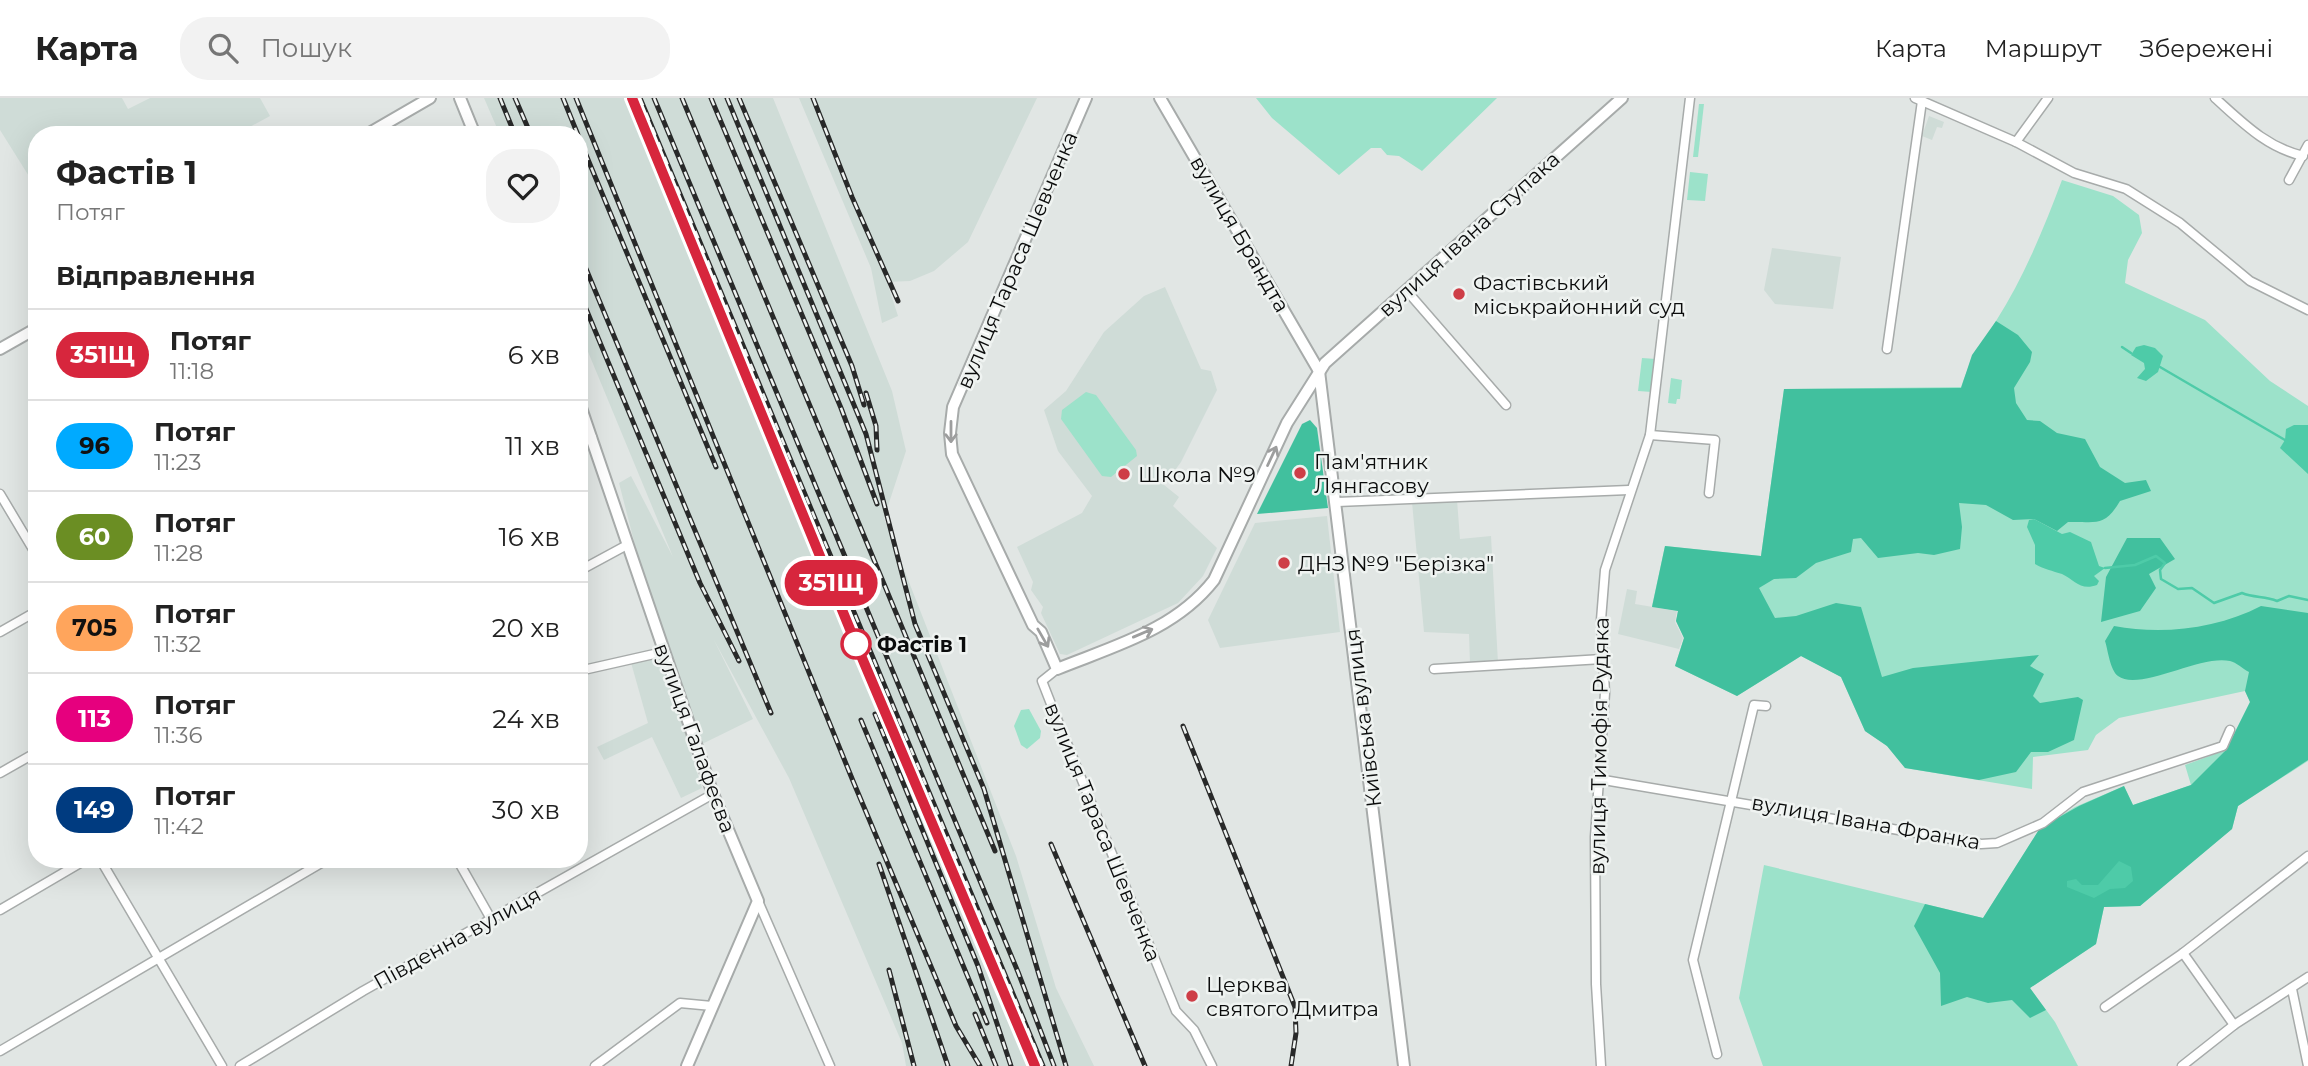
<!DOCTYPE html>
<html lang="uk">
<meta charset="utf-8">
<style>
:root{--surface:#fff;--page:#f2f2f2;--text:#222;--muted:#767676;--line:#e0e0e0}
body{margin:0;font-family:Montserrat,sans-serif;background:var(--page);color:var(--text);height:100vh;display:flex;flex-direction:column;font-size:26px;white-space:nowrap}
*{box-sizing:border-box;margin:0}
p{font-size:23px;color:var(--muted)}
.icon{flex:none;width:38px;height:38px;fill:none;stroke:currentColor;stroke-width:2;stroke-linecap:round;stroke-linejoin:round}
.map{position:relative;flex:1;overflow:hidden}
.panel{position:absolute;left:28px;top:28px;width:560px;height:742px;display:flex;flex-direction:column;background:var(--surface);border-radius:28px;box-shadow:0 7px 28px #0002}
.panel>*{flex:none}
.badge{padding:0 14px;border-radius:23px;font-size:24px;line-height:46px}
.map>.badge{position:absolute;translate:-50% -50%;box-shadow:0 0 0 4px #fff}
h2{padding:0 28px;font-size:26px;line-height:63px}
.round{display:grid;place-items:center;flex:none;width:74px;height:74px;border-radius:28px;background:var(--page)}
.summary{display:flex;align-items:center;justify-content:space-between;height:119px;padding:0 28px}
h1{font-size:33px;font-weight:700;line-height:52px}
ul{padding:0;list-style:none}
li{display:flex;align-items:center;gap:21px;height:91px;padding:0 28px;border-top:2px solid var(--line)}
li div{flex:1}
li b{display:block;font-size:26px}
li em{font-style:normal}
li .badge{min-width:77px;font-weight:700;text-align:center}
header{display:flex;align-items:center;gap:42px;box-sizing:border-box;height:98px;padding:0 35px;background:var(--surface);border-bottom:2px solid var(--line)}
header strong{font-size:33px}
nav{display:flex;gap:38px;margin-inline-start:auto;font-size:24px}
.search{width:490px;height:63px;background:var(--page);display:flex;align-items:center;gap:18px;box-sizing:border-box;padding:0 24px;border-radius:28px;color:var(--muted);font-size:26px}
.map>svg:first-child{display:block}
.built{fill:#cfdcd7}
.green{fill:#9ce2ca}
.forest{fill:#41c09e}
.water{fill:#4ecba8}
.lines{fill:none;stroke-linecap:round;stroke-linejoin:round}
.stream{stroke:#4ecba8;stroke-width:2.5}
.street-casing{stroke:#a7abaa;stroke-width:11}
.secondary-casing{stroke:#a7abaa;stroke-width:14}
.street{stroke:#fff;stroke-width:8}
.secondary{stroke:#fff;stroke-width:10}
.rail-casing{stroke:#282929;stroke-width:5}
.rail{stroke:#eff3f1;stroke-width:2.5;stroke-dasharray:8;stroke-linecap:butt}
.oneway{stroke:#9d9e9e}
.line-casing{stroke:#fff;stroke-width:16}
.line{stroke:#d7263d;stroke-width:10}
.poi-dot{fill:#ce3e47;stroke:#eff3f1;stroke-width:2.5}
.stop-dot{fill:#fff;stroke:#d7263d;stroke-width:3.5}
.labels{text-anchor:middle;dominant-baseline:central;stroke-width:5;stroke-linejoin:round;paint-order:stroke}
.street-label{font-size:21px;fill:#0b0c0c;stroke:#eff3f1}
.poi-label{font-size:21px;fill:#0b0c0c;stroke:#eff3f1;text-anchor:start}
.stop-label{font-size:21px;font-weight:bold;fill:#0b0c0c;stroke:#eff3f1;text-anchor:start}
</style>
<header>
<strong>Карта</strong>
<div class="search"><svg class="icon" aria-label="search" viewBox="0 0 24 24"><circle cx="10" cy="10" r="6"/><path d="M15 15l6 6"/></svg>Пошук</div>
<nav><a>Карта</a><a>Маршрут</a><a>Збережені</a></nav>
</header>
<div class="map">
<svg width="2308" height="968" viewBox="0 0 2308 968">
<rect width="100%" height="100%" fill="#e1e6e4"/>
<!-- built -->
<g class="built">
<polygon points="0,0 122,0 128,11 150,0 260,0 270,18 235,37 37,37 37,91 0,32"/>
<polygon points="484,0 773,0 892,293 906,353 884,420 1016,758 1056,890 1094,968 906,968 902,945 789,680 714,542 753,621 700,647 687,615 635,447 619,385 631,378 673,459 579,232 579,37 500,37"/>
<polygon points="799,0 1037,0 968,144 934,173 910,183 887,184 898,218 882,225 871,170"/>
<polygon points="1929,18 1944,24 1942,30 1937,29 1932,42 1922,38"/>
<polygon points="1772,150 1841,159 1833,211 1775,206 1764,192"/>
<polygon points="1165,189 1201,271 1211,273 1217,292 1181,364 1164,387 1179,399 1173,408 1217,450 1203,478 1178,505 1067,557 1060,556 1041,515 1043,509 1031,492 1033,484 1017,449 1082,415 1092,398 1058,353 1044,312 1066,293 1104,234 1144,198"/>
<polygon points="1457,402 1460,441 1491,438 1498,565 1470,566 1469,536 1424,534 1412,404"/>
<polygon points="1327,418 1340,534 1220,550 1208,522 1255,425"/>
<polygon points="1627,491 1637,493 1635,506 1677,513 1675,524 1683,540 1679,551 1618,536"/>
<polygon points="660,554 702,690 681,700 652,639 604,662 597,649 648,625 630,561"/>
</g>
<!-- green -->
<g class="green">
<polygon points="1256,0 1497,0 1422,73 1399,58 1387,57 1381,50 1371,50 1339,77 1272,20"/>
<polygon points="1699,6 1704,6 1698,59 1693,59"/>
<polygon points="1690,74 1708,76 1705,103 1687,102"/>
<path d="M2062,82L2113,98L2139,117L2142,135L2128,162L2125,185L2205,222L2270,283L2308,308V663L2238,708L2232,731L2140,808L2104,809L2096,846L2030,890L2055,924L2078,968H1763L1739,900L1764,767L1983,820L2040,730L2075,709L2124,688L2133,707L2191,687L2185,667L2226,652L2250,604L2245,593L2119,620L2096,637L2088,652L2033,659L2032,691L1905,670L1887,648L1865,633L1841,579L1801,558L1737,598L1675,568L1684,540L1676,523L1678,513L1652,508L1665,448L1761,458L1784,291L1961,289C1972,258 1980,250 1996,223C2024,179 2044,130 2062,82Z"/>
<polygon points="1642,260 1656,261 1652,294 1638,293"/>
<polygon points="1671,280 1682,282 1680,301 1677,301 1676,306 1668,305"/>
<polygon points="1086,294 1096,297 1136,352 1137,358 1111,379 1102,378 1061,321 1062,312"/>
<polygon points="1029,611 1041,633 1040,640 1027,651 1021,647 1014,628 1021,612"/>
</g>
<!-- forest -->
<g class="forest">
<path d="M1996,223L2018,237L2032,254L2030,264L2014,290L2016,305L2027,322L2040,323L2057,335L2085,341L2100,369L2125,385L2146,382L2151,393L2120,403C2104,430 2096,423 2068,424L2057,433L2034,421L2013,422L1986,407L1959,405L1962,429L1960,451L1934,457L1918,455L1878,460L1861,440L1853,441L1851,454L1816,465L1796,480L1774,481L1759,490L1775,520L1796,518L1836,505L1861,509L1882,579L1913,570L2039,557L2030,568L2044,576L2033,598L2040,605L2078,599L2083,602L2074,642L2048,654H2031L2016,674L1979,682L1905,670L1887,648L1865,633L1841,579L1801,558L1737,598L1675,568L1684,540L1676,523L1678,513L1652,509L1665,448L1761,458L1784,291L1961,290L1972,257Z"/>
<polygon points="1310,322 1317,330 1328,410 1257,416 1302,326"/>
<polygon points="2127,440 2160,440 2175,461 2149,476 2156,490 2140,513 2101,524 2106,479"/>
<path d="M2261,508L2308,515V662L2238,708L2232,731L2140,808L2104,809L2096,846L2030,890L2046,912L2030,920L2012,902L1988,905L1967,899L1941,908L1940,875L1914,828L1925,806L1983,820L2040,730L2079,708L2124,688L2133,707L2191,687L2226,652L2250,604L2245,593L2249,574C2243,571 2236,564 2230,563C2201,556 2139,594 2118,578C2110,572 2108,552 2105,543L2114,528C2162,537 2217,531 2261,508Z"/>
</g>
<!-- water -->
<g class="water">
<polygon points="2144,247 2155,250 2163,258 2158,274 2146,283 2137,280 2145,271 2144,265 2131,257 2136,249"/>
<polygon points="2294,327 2308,327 2308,376 2280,350 2285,342 2286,331"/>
<path d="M2034,421L2062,436L2070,434L2091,444L2099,468L2105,470L2094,478L2099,483L2097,487C2080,493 2075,482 2062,476C2053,473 2043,471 2035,466V447L2027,429L2029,422Z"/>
<polygon points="2119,763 2131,769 2133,783 2125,790 2110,791 2094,800 2067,789 2067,783 2076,781 2082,787 2098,787"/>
</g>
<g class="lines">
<!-- stream -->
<g class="stream">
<polyline points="2122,249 2131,255"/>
<polyline points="2160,269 2285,342"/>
<path d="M2105,470L2135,467L2156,458L2165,465L2160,472L2161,481L2178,491L2192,490L2214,505L2242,495C2254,500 2265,498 2277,503L2289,498L2308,502"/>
</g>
<!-- street casing -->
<g class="street-casing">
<g id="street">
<polyline points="1915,0 2016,44 2074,75 2126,91 2180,125 2250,183 2308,212"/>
<path d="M2215,0C2243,25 2266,49 2303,58"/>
<polyline points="2016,44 2048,0"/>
<polyline points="2289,82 2308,47"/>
<polyline points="1406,192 1506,307"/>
<polyline points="1887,251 1922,3"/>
<polyline points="1650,337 1715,342 1709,395"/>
<polyline points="579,347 592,339"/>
<polyline points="0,396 37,458"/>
<polyline points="1337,404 1629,392"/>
<polyline points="579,473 627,447"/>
<polyline points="0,534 37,513"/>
<polyline points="1057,571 1042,583 1053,611 1176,913 1194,932 1212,968"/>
<polyline points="1434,571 1602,561"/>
<polyline points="579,573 663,554"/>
<polyline points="0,675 37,654"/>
<polyline points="1598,681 1981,746 1997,745 2043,725 2083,694 2223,648 2230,632"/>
<polyline points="100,761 222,968"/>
<polyline points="457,761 491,821"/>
<polyline points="758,803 830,968"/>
<polyline points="0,812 87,761"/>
<polyline points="2183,855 2234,927"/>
<polyline points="2292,891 2308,968"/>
<polyline points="2105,909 2183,855 2308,758"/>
<polyline points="0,953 328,761"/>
<polyline points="1717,956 1693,862 1754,607 1766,608"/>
<polyline points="240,968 363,893 713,696"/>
<polyline points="595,968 680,905 712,908"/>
<polyline points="1601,968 1596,886 1595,739 1605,595 1601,522 1605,472 1650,337 1690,0"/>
<polyline points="2182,968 2234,927 2308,879"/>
</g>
</g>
<!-- secondary casing -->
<g class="secondary-casing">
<g id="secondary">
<polyline points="460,0 475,37"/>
<path d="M1086,0L953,309L950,335L952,356L1033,527L1041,534L1057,571C1114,548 1175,532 1214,482L1287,325L1325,265L1622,0"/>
<polyline points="1160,0 1319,273 1404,968"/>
<polyline points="366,37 430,0"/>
<polyline points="0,251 37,230"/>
<polyline points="579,304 713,696 758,803 687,968"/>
</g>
</g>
<!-- street -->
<use href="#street" class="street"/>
<!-- secondary -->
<use href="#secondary" class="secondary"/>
<!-- rail casing -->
<g class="rail-casing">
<g id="rail">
<polyline points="500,0 515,37"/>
<polyline points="515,0 531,37"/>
<polyline points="563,0 578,37"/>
<polyline points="576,0 853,683 956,928 980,968"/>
<polyline points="640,0 1043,968"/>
<polyline points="654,0 1018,874 1054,968"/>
<polyline points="682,0 995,753"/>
<polyline points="711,0 841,310 877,406"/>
<polyline points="727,0 866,336 915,526 984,691 1066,968"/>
<polyline points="739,0 852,268 864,307"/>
<polyline points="813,0 852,99 898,203"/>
<polyline points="579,40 716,369"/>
<polyline points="579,154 771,615"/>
<polyline points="579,194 700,485 739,563"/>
<polyline points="866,295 876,328 877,352"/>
<polyline points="875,616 978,868 1011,968"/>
<polyline points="861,622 987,925"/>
<polyline points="1183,628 1295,909 1296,935 1291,968"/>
<polyline points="1051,746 1145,968"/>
<polyline points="879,766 948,968"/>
<polyline points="889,872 914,968"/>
<polyline points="975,916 996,968"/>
</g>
</g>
<!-- rail -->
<use href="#rail" class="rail"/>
</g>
<!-- one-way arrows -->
<defs><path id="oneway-shaft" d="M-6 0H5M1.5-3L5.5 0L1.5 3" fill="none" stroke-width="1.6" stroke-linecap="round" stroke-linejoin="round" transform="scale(1.75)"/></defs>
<g class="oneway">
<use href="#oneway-shaft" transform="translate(951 334) rotate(90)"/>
<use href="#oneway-shaft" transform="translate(1272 358) rotate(-65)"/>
<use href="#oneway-shaft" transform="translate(1143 535) rotate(-23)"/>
<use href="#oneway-shaft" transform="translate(1043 540) rotate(60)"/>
</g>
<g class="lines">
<!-- line casing -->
<g class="line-casing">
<polyline id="line" points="632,0 854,541 1035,968"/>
</g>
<!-- line -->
<use href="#line" class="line"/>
</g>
<!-- markers -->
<g class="poi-dot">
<circle cx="1459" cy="196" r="7"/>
<circle cx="1300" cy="375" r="7"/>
<circle cx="1124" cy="376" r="7"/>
<circle cx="1284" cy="465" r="7"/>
<circle cx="1192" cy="898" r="7"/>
</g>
<circle class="stop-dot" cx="856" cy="546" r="14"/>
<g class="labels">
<!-- street labels -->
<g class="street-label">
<text transform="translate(1240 136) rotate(60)">вулиця Брандта</text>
<text transform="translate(1469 136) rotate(-42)">вулиця Івана Ступака</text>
<text transform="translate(1017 162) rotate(-67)">вулиця Тараса Шевченка</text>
<text transform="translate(1363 620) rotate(-97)">Київська вулиця</text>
<text transform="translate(695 640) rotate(70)">вулиця Галафеєва</text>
<text transform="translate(1599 648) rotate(-89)">вулиця Тимофія Рудяка</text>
<text transform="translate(1866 724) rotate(10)">вулиця Івана Франка</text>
<text transform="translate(1103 734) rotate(68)">вулиця Тараса Шевченка</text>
<text transform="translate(457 840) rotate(-29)">Південна вулиця</text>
</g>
<!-- poi labels -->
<g class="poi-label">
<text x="1473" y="184">Фастівський<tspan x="1473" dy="24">міськрайонний суд</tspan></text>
<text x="1314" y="363">Пам'ятник<tspan x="1314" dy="24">Лянгасову</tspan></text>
<text x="1138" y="376">Школа №9</text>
<text x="1298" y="465">ДНЗ №9 "Берізка"</text>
<text x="1206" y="886">Церква<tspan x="1206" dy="24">святого Дмитра</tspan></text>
</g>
<!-- stop labels -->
<g class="stop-label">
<text x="877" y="546">Фастів 1</text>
</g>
</g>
</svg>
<b class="badge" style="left:831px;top:485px;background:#d7263d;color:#fff">351Щ</b>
<section class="panel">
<div class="summary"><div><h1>Фастів 1</h1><p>Потяг</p></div><a class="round"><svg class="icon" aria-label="heart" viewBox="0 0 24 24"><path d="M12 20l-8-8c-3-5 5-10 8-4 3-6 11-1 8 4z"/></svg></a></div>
<h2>Відправлення</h2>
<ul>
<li><span class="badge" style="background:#d7263d;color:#fff">351Щ</span><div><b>Потяг</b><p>11:18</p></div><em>6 хв</em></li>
<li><span class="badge" style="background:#0af;color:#111">96</span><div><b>Потяг</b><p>11:23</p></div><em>11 хв</em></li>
<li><span class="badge" style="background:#6b8e23;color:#fff">60</span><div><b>Потяг</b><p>11:28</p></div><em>16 хв</em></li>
<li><span class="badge" style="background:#ffa55c;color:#111">705</span><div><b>Потяг</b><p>11:32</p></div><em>20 хв</em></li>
<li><span class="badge" style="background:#e6007e;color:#fff">113</span><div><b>Потяг</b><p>11:36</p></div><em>24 хв</em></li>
<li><span class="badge" style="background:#003b80;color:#fff">149</span><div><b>Потяг</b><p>11:42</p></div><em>30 хв</em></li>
</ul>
</section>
</div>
